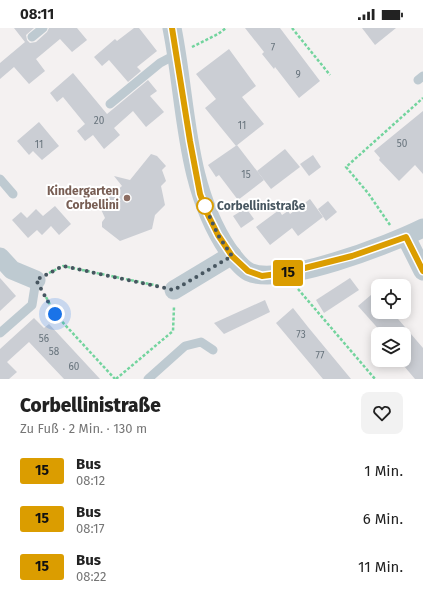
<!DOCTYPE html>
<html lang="de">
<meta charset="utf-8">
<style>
:root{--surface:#fff;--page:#f2f2f2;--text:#222;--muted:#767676}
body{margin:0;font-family:"Fira Sans",sans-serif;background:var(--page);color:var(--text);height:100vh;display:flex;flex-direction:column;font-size:15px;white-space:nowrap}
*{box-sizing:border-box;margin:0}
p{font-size:13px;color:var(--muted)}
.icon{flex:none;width:22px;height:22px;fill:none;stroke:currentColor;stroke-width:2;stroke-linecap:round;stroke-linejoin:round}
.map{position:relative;height:351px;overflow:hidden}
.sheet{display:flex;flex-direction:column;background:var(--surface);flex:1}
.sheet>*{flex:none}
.badge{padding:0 8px;border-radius:3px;font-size:14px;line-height:26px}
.buttons{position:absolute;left:371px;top:251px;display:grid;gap:8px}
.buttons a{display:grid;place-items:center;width:40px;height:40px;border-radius:8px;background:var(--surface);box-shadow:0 2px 10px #0003;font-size:20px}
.you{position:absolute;width:20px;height:20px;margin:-10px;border:3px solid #fff;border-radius:50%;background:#1a73e8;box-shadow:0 0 0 6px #1a73e833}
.map>.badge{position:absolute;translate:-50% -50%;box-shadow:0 0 0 2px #fff}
.round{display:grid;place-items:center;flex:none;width:42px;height:42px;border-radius:8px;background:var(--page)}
.overview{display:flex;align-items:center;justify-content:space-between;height:68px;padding:0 20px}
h1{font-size:19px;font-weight:800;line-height:30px}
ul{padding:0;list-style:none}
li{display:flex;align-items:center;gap:12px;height:48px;padding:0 20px}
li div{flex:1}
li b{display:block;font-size:15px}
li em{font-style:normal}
li .badge{min-width:44px;font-weight:700;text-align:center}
.status{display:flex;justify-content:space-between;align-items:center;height:28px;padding:0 20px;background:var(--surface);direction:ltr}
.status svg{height:11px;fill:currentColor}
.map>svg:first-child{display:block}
.building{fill:#cbced4}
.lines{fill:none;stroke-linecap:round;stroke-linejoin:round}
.path{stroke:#73d49e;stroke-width:2.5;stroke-dasharray:3 2;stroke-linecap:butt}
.service{stroke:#becad1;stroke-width:9}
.minor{stroke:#becad1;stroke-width:19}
.line-casing{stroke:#fff;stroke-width:9}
.line{stroke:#db9d00;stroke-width:6}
.walk{stroke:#475660;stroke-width:4;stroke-dasharray:0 7.2}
.education-dot{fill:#8d6e63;stroke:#fff;stroke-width:1.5}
.stop-dot{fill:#fff;stroke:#db9d00;stroke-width:2}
.labels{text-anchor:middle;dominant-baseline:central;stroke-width:4;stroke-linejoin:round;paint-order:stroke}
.number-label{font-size:10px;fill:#68747d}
.education-label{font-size:12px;font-weight:bold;fill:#785e54;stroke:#fff;text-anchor:end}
.stop-label{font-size:12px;font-weight:bold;fill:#475660;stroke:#fff;text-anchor:start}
</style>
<div class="status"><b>08:11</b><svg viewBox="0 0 49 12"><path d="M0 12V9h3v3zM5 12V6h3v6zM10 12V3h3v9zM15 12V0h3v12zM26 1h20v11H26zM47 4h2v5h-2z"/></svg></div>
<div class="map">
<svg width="423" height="351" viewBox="0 0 423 351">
<rect width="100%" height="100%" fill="#f4f1f1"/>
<!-- building -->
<g class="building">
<polygon points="14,0 34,0 26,7 27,12 30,15 36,14 47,4 49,0 77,0 87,12 72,24 60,11 36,31 45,43 29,56 14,39 0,51 0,35 25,14"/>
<polygon points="134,0 139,0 157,23 137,39 141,43 128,54 109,32 102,38 94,29 115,11 117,13"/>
<polygon points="245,0 280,0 320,53 299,70 275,39 274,41 262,26 264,24"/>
<polygon points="362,0 396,0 375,17"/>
<polygon points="229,21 256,58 242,69 264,96 236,118 205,80 216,71 196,46"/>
<polygon points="73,45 107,86 148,52 157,63 150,68 164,84 146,99 133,83 114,100 120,107 104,121 93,107 85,113 77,103 85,96 63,69 57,74 50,65"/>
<polygon points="423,83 423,146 415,137 399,153 379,132 380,130 374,123"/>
<polygon points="39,94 59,118 42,132 33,123 29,127 17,113"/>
<polygon points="237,117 264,152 238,172 219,147 216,149 208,137"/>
<polygon points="285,121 300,139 271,161 257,143"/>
<polygon points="151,126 157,128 166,138 162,142 166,153 161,158 165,177 155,187 152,201 120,213 102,199 102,194 105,190 99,177 122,158 114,148 130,152"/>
<polygon points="313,127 321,139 309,148 300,136"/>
<polygon points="310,171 323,189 298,208 292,200 270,217 256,199 279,182 282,187 288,183 290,186"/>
<polygon points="328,173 337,184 326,193 318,181"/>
<polygon points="55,178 71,196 59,207 51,198 42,207 37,202 28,210 12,192 21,184 27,190 36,181 43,188"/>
<polygon points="246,180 254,191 241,200 233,188"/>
<polygon points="0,250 16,268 0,283"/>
<polygon points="350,250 359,262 324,285 316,272"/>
<polygon points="378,261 378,284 392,284 423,320 423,351 415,351 404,338 404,306 383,306 358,278"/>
<polygon points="265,272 270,284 224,306 214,295"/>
<polygon points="293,280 308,299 351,351 323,351 276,295"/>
<polygon points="34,290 44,300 49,296 100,351 64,351 29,314 7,334 17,344 9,351 0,351 0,321"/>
</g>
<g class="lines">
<!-- path -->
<g class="path">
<polyline points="292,0 330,47"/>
<polyline points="192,19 218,6 226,0"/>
<polyline points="390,197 368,165 346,139 423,70"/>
<polyline points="49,245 63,238 159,258"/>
<polyline points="298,261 375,351"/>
<polyline points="46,269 55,286 115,351"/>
<polyline points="116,351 173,303 174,279"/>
</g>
<!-- service -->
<g class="service">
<polyline points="32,9 43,0"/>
<polyline points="418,52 423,48"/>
<polyline points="110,76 160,35 177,26"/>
<polyline points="0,151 13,166"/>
<polyline points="0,305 32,277 36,252"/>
<polyline points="148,351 185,318 201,314 213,322"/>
</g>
<!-- minor -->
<g class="minor">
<path d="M172,0C187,74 184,157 228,222C233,229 241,240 249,244C280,259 391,216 423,200"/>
<polyline points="406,209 423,243"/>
<polyline points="0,229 12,242 36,252"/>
<polyline points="174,262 232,227"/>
</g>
</g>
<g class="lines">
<!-- line casing -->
<g class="line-casing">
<polyline id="line" points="172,0 190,113 200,166 208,187 218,207 232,228 248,243 262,248 285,245 352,228 406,209 423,243"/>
</g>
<!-- line -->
<use href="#line" class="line"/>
<!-- walk -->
<polyline class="walk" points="55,286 36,252 63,238 174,262 232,228 218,207 204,176 205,178"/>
</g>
<!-- markers -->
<circle class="education-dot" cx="127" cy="170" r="4"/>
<circle class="stop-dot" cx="205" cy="178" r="8"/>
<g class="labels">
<!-- number labels -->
<g class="number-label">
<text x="273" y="20">7</text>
<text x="298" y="47">9</text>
<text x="99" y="93">20</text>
<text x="242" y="98">11</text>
<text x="402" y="116">50</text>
<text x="39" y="117">11</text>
<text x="246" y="147">15</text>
<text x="301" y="307">73</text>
<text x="44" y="311">56</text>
<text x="54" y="324">58</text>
<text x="320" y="328">77</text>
<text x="74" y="339">60</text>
</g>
<!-- education labels -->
<g class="education-label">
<text x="119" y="163">Kindergarten<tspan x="119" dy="14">Corbellini</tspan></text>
</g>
<!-- stop labels -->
<g class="stop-label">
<text x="217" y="178">Corbellinistraße</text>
</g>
</g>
</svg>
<div class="buttons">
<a><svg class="icon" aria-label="locate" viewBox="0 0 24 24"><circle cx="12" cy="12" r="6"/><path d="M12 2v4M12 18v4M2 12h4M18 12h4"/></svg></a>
<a><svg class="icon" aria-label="layers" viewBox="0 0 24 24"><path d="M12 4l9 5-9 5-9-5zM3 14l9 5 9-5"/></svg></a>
</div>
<div class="you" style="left:55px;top:286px"></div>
<b class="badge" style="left:288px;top:245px;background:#db9d00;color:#111">15</b>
</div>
<section class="sheet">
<div class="overview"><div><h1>Corbellinistraße</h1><p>Zu Fuß · 2 Min. · 130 m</p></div><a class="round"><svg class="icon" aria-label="heart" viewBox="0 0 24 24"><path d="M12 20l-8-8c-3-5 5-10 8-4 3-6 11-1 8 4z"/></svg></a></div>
<ul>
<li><span class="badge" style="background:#db9d00;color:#111">15</span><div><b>Bus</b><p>08:12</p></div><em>1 Min.</em></li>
<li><span class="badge" style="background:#db9d00;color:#111">15</span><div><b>Bus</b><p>08:17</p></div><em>6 Min.</em></li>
<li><span class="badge" style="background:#db9d00;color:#111">15</span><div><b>Bus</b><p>08:22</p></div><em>11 Min.</em></li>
</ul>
</section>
